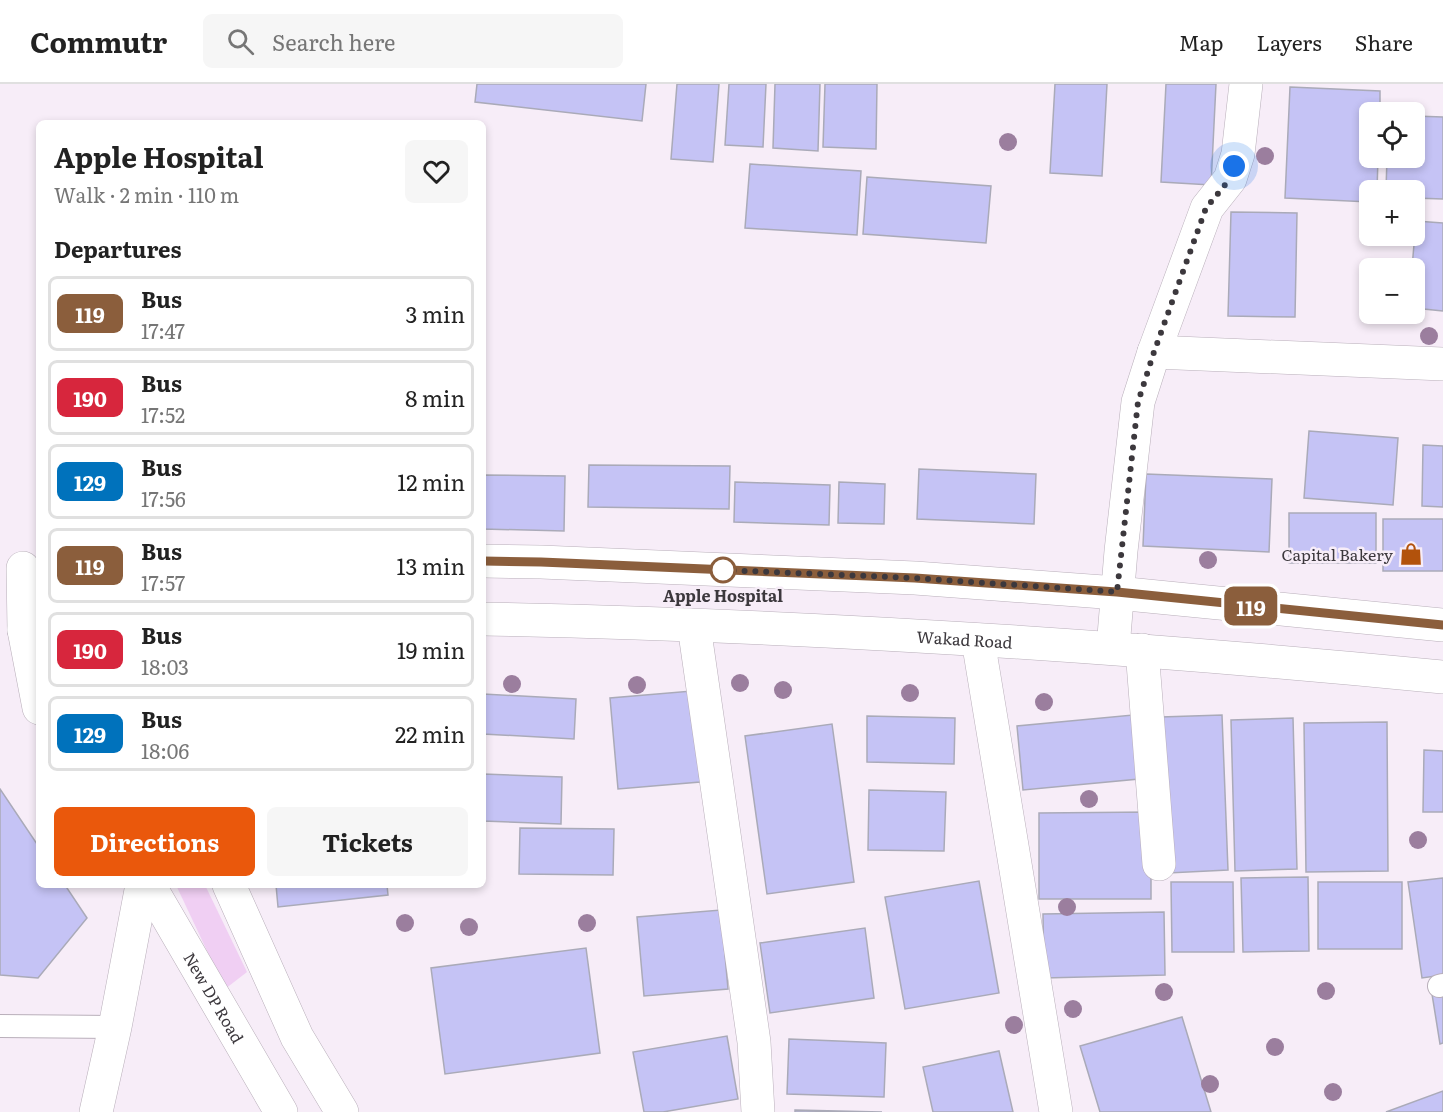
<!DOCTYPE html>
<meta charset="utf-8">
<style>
:root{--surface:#fff;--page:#f6f6f6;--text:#222;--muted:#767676;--line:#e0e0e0;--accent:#ea580c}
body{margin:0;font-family:Literata,serif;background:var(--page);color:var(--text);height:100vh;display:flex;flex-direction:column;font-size:22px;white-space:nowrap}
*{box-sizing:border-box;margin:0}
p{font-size:20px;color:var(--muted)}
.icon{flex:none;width:33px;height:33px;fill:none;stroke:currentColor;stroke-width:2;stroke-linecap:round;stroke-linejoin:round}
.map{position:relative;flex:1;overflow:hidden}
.panel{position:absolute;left:36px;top:36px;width:450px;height:768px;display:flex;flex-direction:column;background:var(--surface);border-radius:9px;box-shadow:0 3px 9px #0003}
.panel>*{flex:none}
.badge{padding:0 12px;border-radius:9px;font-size:21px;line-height:39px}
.tools{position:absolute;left:1359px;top:18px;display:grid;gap:12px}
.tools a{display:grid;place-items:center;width:66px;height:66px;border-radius:9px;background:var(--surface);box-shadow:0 3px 9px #0003;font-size:30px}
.you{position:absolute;width:30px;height:30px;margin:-15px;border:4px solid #fff;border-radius:50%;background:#1a73e8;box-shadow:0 0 0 9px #1a73e833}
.map>.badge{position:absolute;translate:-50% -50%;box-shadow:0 0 0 3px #fff}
h2{padding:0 18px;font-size:22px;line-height:54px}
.round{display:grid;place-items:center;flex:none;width:63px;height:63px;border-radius:9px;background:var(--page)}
.summary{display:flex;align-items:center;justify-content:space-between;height:102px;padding:0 18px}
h1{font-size:28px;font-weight:700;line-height:45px}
.button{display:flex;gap:12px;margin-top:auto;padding:12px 18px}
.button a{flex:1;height:69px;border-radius:9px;background:var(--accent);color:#fff;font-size:24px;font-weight:700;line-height:69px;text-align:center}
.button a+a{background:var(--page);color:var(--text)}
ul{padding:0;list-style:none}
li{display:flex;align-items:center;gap:18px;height:75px;margin:0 12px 9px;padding:0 6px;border:3px solid var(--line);border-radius:9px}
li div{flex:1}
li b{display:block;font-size:22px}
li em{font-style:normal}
li .badge{min-width:66px;font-weight:700;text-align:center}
header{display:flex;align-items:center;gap:36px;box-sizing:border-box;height:84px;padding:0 30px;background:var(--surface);border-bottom:2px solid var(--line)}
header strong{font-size:28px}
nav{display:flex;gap:33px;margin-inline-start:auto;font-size:21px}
.search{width:420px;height:54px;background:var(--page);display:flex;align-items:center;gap:15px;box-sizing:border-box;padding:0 21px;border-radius:9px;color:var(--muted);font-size:22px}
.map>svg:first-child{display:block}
.green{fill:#f0cff3}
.building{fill:#c5c3f5;stroke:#aaaab8;stroke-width:1.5}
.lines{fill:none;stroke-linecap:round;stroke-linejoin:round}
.lane-casing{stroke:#b9afba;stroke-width:24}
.street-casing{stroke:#b9afba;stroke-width:34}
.secondary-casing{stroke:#b9afba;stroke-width:34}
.primary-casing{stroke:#b9afba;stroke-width:34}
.lane{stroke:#fff;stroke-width:22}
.street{stroke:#fff;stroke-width:33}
.secondary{stroke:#fff;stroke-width:33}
.primary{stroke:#fff;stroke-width:33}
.tree{fill:#9b7e9e}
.line-casing{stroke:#fff;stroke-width:14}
.line{stroke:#8b5e3c;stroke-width:9}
.walk{stroke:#3c383d;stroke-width:6;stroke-dasharray:0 10.8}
.stop-dot{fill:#fff;stroke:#8b5e3c;stroke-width:3}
.labels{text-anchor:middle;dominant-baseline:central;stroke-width:5;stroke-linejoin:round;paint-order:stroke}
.poi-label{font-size:16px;fill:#3c383d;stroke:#f7edf8;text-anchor:end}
.stop-label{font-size:16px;font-weight:bold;fill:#3c383d;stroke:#f7edf8}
.street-label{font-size:16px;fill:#3c383d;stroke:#f7edf8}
</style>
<header>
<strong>Commutr</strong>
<div class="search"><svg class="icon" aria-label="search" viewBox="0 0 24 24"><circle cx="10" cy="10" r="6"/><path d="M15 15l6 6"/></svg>Search here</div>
<nav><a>Map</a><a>Layers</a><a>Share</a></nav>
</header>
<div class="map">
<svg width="1443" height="1028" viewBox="0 0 1443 1028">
<rect width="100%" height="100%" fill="#f7edf8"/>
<!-- green -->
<polygon class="green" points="176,801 205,801 247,888 225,905"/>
<!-- building -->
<g class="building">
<polygon points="477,0 646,0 642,37 475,18"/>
<polygon points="677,0 719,0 713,78 671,75"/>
<polygon points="729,0 766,0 763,63 725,61"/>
<polygon points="775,0 820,0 818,67 773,64"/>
<polygon points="825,0 877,0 876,65 823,63"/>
<polygon points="1055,0 1107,0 1102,92 1050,89"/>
<polygon points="1166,0 1216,0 1211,101 1161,98"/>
<polygon points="1290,3 1380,7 1380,28 1370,28 1370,74 1378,74 1377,106 1370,106 1370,118 1285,114"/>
<polygon points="1414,32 1443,33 1443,115 1414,114 1414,106 1386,106 1387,74 1414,74"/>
<polygon points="750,80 861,87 857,151 745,144"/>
<polygon points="867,93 991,102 986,159 863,150"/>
<polygon points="1231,128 1297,129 1295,233 1228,232"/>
<polygon points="1416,137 1443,139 1443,227 1414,224 1414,184 1412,184"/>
<polygon points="1309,347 1398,354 1393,421 1304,414"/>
<polygon points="1423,361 1443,362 1443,423 1422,422"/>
<polygon points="589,381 730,382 729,425 588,423"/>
<polygon points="919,385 1036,390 1034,440 917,435"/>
<polygon points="1146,390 1272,395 1269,468 1143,462"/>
<polygon points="483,391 565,392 564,447 483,445"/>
<polygon points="735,398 830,401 829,441 734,438"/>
<polygon points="839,398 885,400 884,440 838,439"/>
<rect x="1289" y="429" width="87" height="50"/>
<rect x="1383" y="435" width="60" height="52"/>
<polygon points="692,607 700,698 618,705 610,614"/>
<polygon points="483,610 576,615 574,655 483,650"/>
<polygon points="1133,631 1139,695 1023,706 1017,642"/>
<polygon points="1222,631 1228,786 1168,789 1161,633"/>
<polygon points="867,632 955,634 954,680 867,678"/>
<polygon points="1293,634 1297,785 1235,787 1231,636"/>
<polygon points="1387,638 1388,787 1306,788 1304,639"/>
<polygon points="832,640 854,798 767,810 745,652"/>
<polygon points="1424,666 1443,667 1443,728 1423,728"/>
<polygon points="483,690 562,693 561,740 483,737"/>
<polygon points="0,705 39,763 39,801 65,801 87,834 38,894 0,891"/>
<polygon points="869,706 946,708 944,767 868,766"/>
<polygon points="1151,728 1151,815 1039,815 1039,729"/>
<polygon points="520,744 614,745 613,791 519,790"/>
<polygon points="1308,793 1309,867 1243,868 1241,794"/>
<polygon points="1443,794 1443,891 1422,894 1408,798"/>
<polygon points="979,797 999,909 905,925 885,813"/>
<polygon points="1171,798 1233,798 1234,868 1172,868"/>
<rect x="1318" y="798" width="84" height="67"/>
<polygon points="276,801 387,801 388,811 278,823"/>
<polygon points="721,826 728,905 644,912 637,833"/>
<polygon points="1164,828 1165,891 1044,894 1043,830"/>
<polygon points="865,844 874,914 770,929 760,859"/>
<polygon points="586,864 600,969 445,990 431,884"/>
<polygon points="1443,908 1443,959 1440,960 1432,910"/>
<polygon points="1182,933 1211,1028 1100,1028 1080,962"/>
<polygon points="727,952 738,1015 663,1028 644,1028 633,968"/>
<polygon points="789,955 886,959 884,1013 787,1010"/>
<polygon points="999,967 1013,1028 933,1028 923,983"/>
<polygon points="1443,1007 1443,1028 1386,1028"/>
<polygon points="795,1026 882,1028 795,1028"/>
</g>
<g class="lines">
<!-- lane casing -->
<g class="lane-casing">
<g id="lane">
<polyline points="1439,902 1443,901"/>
<polyline points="0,942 115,943"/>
</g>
</g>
<!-- street casing -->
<g class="street-casing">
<g id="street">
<polyline points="1154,268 1443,280"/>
<polyline points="694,542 754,958 758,1028"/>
<polyline points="978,556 1056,1028"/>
<polyline points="1113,564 1121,467 1138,318 1154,268 1207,124 1230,95 1238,70 1246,0"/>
<polyline points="1142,566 1159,780"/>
<polyline points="96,1028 115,943 142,801"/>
</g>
</g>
<!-- secondary casing -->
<g class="secondary-casing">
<g id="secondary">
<polyline points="24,546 39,624"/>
<path id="s1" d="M149,801L281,1028"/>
<polyline points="229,801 297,953 342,1028"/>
</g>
</g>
<!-- primary casing -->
<g class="primary-casing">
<g id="primary">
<polyline points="483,477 541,478 915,494 1117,509 1443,541"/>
<polyline points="23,484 24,546"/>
<path id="s2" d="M483,535C803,541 1124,562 1443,593"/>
</g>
</g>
<!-- lane -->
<use href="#lane" class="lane"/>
<!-- street -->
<use href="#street" class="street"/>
<!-- secondary -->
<use href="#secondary" class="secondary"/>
<!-- primary -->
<use href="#primary" class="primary"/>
</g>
<!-- trees -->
<g class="tree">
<circle cx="1008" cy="58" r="9"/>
<circle cx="1265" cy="72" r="9"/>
<circle cx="1429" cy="252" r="9"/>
<circle cx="1208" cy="476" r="9"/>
<circle cx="740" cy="599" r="9"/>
<circle cx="512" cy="600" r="9"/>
<circle cx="637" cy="601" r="9"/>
<circle cx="783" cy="606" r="9"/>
<circle cx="910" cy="609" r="9"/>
<circle cx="1044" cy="618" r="9"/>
<circle cx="1089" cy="715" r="9"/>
<circle cx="1418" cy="756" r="9"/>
<circle cx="1067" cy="823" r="9"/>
<circle cx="405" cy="839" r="9"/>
<circle cx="587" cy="839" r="9"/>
<circle cx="469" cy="843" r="9"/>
<circle cx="1326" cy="907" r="9"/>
<circle cx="1164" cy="908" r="9"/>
<circle cx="1073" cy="925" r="9"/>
<circle cx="1014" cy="941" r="9"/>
<circle cx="1275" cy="963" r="9"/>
<circle cx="1210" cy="1000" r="9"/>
<circle cx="1333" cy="1008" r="9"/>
</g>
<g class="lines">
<!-- line casing -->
<g class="line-casing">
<polyline id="line" points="483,477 541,478 915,494 1117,508 1443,541"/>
</g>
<!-- line -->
<use href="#line" class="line"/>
<!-- walk -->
<polyline class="walk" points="723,486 915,494 1117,508 1138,318 1154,268 1206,124 1230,95 1234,82"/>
</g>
<!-- icons -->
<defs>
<g id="shop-bare" transform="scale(1.8)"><path d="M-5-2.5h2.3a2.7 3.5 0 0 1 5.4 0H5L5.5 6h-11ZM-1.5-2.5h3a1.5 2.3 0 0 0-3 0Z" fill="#b2520c" stroke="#f7edf8" stroke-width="2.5" paint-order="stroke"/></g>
</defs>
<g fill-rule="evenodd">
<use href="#shop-bare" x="1411" y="470"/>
</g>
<!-- markers -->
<circle class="stop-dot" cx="723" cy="486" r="12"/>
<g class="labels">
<!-- poi labels -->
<g class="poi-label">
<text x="1393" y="470">Capital Bakery</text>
</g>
<!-- stop labels -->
<g class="stop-label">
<text x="723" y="511">Apple Hospital</text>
</g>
<!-- street labels -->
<g class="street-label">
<text stroke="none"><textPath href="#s2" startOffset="482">Wakad Road</textPath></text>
<text stroke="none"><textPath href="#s1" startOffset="130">New DP Road</textPath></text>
</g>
</g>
</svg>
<div class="tools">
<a><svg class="icon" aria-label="locate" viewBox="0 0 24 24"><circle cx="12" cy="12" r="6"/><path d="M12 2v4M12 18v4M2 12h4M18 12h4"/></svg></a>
<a>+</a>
<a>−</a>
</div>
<div class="you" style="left:1234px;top:82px"></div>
<b class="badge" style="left:1251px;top:522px;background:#8b5e3c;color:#fff">119</b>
<section class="panel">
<div class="summary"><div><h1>Apple Hospital</h1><p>Walk · 2 min · 110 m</p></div><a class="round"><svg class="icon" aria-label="heart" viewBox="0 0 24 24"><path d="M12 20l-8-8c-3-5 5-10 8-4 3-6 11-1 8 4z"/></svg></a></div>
<h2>Departures</h2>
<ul>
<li><span class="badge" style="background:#8b5e3c;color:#fff">119</span><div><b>Bus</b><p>17:47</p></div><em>3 min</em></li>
<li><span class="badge" style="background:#d7263d;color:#fff">190</span><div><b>Bus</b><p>17:52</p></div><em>8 min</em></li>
<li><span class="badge" style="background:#0072bc;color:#fff">129</span><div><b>Bus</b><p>17:56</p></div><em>12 min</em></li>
<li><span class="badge" style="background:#8b5e3c;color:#fff">119</span><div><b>Bus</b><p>17:57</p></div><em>13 min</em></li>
<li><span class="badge" style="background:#d7263d;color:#fff">190</span><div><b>Bus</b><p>18:03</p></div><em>19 min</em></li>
<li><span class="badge" style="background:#0072bc;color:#fff">129</span><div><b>Bus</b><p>18:06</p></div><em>22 min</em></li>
</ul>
<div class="button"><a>Directions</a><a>Tickets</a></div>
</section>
</div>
